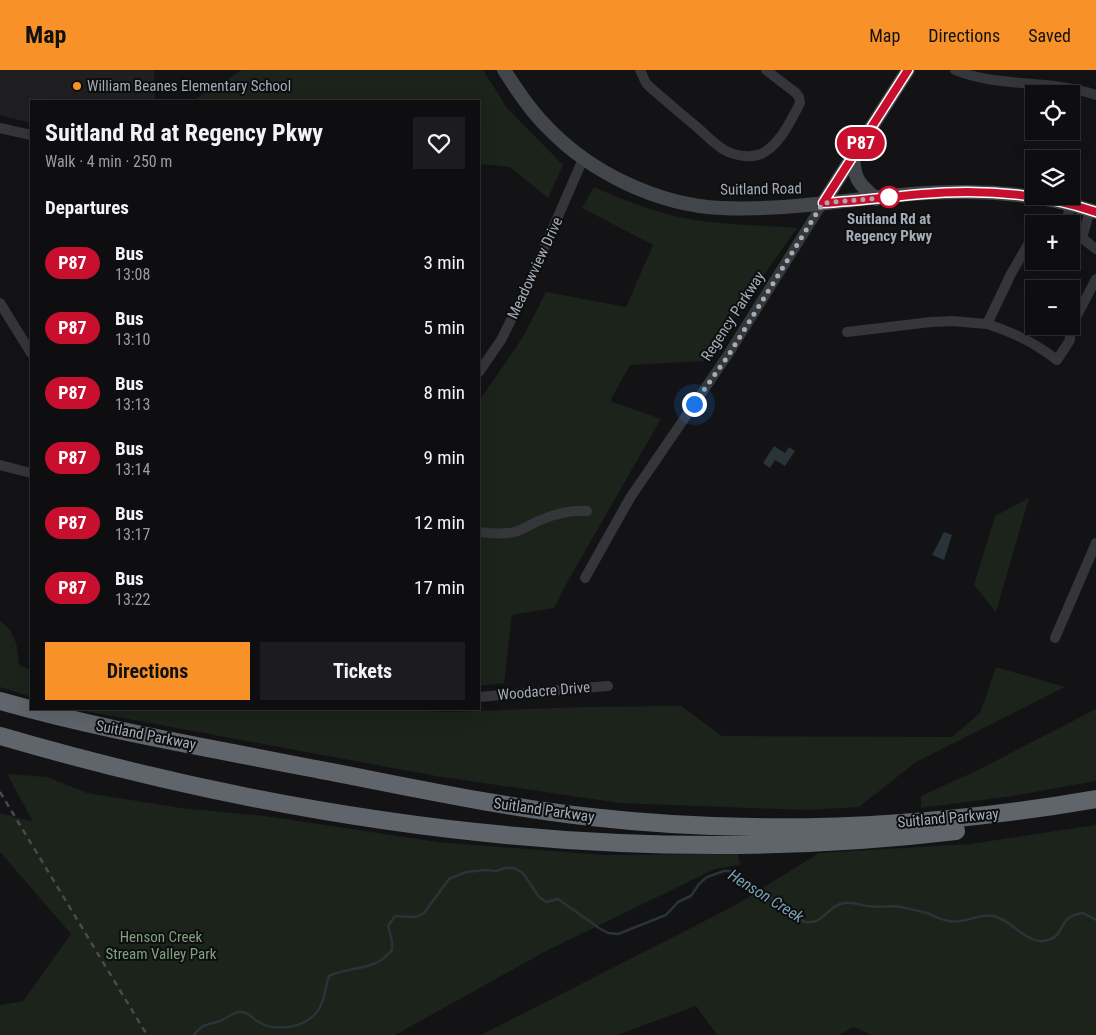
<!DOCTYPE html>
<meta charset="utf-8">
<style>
:root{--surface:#0e0e10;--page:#1c1c1e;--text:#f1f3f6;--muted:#9b9c9f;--line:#2e2e30;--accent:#f89228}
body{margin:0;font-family:"Roboto Condensed",sans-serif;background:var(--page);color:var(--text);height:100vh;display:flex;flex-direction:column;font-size:19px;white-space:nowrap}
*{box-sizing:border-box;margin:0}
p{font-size:16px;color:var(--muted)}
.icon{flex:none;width:28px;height:28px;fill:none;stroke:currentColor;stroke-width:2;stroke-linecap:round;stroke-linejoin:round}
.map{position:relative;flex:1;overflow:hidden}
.sheet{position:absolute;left:30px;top:30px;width:450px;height:610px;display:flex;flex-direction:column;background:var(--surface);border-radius:0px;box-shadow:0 5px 20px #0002,0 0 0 1px var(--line)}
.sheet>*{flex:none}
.badge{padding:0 10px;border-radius:16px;font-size:18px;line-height:32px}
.tools{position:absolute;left:1025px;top:15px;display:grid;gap:10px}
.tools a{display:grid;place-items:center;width:55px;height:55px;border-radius:0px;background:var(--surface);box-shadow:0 5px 20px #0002,0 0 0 1px var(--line);font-size:25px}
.you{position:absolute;width:25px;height:25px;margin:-12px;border:4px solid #fff;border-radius:50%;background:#1a73e8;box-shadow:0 0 0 8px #1a73e833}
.map>.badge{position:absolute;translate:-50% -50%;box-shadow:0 0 0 2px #fff}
h2{padding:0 15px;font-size:19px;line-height:45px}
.round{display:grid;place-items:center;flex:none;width:52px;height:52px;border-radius:0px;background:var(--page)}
.headline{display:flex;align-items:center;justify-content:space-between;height:85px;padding:0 15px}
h1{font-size:24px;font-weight:700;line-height:38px}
.cta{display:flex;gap:10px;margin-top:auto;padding:10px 15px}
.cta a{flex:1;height:58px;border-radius:0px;background:var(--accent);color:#111;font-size:20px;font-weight:700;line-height:58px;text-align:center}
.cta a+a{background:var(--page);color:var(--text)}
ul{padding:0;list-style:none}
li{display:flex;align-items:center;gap:15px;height:65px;padding:0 15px}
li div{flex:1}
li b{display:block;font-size:19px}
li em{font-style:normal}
li .badge{min-width:55px;font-weight:700;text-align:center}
header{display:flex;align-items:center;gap:30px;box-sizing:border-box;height:70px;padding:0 25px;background:var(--accent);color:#111}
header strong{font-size:24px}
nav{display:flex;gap:28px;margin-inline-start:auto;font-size:18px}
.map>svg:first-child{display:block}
.built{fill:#1f1f22}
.green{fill:#1b231b}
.water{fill:#293439}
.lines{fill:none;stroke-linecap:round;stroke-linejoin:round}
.stream{stroke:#293439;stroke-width:2.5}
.street{stroke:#34363a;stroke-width:10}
.secondary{stroke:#42454a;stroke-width:14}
.highway{stroke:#60656b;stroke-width:18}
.rail{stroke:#474a4f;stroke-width:2.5;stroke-dasharray:6 5;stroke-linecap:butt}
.line-casing{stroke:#fff;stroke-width:11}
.line{stroke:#c8102e;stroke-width:8}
.walk{stroke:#a4acb6;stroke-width:5;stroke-dasharray:0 9}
.poi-dot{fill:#f89228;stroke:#0e0e10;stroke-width:2}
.stop-dot{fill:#fff;stroke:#c8102e;stroke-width:2.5}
.labels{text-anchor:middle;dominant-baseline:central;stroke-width:4;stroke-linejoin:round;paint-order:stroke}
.poi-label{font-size:15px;fill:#a4acb6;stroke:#0e0e10;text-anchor:start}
.street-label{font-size:15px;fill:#a4acb6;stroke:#0e0e10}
.stop-label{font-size:15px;font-weight:bold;fill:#a4acb6;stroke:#0e0e10}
.park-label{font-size:15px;fill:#7ea27a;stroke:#0e0e10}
.water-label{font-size:16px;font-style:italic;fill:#79a1b2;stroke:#0e0e10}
</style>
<header>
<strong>Map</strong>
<nav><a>Map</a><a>Directions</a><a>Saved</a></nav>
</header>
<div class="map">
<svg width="1096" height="965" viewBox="0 0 1096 965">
<rect width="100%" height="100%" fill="#131315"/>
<!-- built -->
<polygon class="built" points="0,0 154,0 155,31 31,31 31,53 0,45"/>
<!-- green -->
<g class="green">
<polygon points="242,0 483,0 507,38 563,95 548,128 510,97 479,94 479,31 192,31"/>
<path d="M594,117C621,129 649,140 678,147C717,155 757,155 797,158L703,291L630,295L610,331L661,349L569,509L554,538L512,545L504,613L479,616V331L523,267L546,222L626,237L653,175L582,138Z"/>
<polygon points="1029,428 996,542 974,515 995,446"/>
<path d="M0,551C16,561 18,578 19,595L31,600V627L0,617Z"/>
<polygon points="996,597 1065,617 916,692 859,737 807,740 619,733 436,706 74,639 395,639 397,640 450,642 585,637 681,636 722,666 952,667 980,643"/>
<polygon points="1096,639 1096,711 1012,726 921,738 921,726 976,701"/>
<polygon points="7,704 47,707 87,723 181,738 265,746 438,772 604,785 738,784 740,795 715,799 546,881 395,965 0,965 0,935 23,931 71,864 0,782 0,743 33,752"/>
<polygon points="1096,755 1096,965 871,965 854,957 839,965 717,965 696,936 617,965 481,965 734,836 819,783 970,774"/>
</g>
<!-- water -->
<g class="water">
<polygon points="774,376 785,383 789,377 795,381 785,396 775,390 770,398 763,393"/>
<polygon points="944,462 952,465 944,490 932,485"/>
</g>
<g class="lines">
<!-- stream -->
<path class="stream" d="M194,965C196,962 199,959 202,957C207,954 214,953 220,951C228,948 232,942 241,942C249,942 251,947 257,951C275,963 307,958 319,939C325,929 325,917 329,906C353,895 375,902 392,880V871L388,856L395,846C406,846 414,850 424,843L449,809L466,802L486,800L496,801L505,798H514L523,803L539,827L546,832L558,829L599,858L608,863L618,864L666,845L678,832L691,826L699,814L707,807L724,801H730L734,805V810C741,814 749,815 756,818C768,823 781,837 792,845C796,847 801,851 806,852C823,855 829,834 845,833C852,832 861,835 867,836C879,838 890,835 901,837C910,839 919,841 927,843C934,846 941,850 949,851C965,855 980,841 997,847C1012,852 1026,872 1043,871C1068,868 1055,846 1083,843L1096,850"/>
<!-- street -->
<g class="street">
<path d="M640,0L646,13L651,18C666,31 682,45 698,58C707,66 717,77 728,82C737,86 751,88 761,84C780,75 791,50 800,33L799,27L796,23L766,0"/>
<path d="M955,0C998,18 1050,9 1096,25"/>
<polyline points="0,58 31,65"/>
<polyline points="1066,154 1070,135"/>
<polyline points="1071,165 1082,168 1096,179"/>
<polyline points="1082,168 1090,140"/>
<polyline points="0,233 31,283"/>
<path d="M987,254C1013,262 1035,273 1057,290L1070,270V259L1096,209"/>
<polyline points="847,262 931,252 952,251 987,254 1011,204 1034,164"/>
<polyline points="479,302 501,270 526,220 583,89"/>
<polyline points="0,395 31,403"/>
<path d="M479,462C490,463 502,465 514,462C523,460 530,455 538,451C554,444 570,440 587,441"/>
<polyline points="585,508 630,428 727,286 823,133"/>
<polyline points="1055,568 1096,473"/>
<polyline points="479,627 608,616"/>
</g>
<!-- secondary -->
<g class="secondary">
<path d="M504,0C517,20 530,40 547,57C591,103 658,135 721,138C803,142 884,121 966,122C1010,122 1054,128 1096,142"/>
<path d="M853,85C854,109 858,113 876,129"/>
<polyline points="823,133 908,0"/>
</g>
<!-- highway -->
<g class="highway">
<path d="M0,631C98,659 199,676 300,696C396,714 493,736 591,747C759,766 929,758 1096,729"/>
<path d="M0,666C309,756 635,799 956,761"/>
</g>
<!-- rail -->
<polyline class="rail" points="0,722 147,965"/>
</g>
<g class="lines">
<!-- line casing -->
<g class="line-casing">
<path id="line" d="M908,0L823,133C856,131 889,127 922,124C980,119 1040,123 1096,142"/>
</g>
<!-- line -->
<use href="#line" class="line"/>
<!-- walk -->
<polyline class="walk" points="694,334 728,286 823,133 892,127 889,127"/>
</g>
<!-- markers -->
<circle class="poi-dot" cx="77" cy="16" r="5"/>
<circle class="stop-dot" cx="889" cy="127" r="10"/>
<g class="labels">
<!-- poi labels -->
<g class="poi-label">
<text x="87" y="16">William Beanes Elementary School</text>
</g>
<!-- street labels -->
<g class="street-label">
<text transform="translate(761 119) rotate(-1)">Suitland Road</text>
<text transform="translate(535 198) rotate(-65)">Meadowview Drive</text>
<text transform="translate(733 246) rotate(-57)">Regency Parkway</text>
<text transform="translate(544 621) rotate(-5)">Woodacre Drive</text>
<text transform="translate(146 665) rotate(11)">Suitland Parkway</text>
<text transform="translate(544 740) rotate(8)">Suitland Parkway</text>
<text transform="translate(948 748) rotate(-5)">Suitland Parkway</text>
</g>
<!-- stop labels -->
<g class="stop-label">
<text x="889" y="149">Suitland Rd at<tspan x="889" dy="17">Regency Pkwy</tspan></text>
</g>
<!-- park labels -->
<g class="park-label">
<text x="161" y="867">Henson Creek<tspan x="161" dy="17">Stream Valley Park</tspan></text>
</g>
<!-- water labels -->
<g class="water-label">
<text transform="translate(766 826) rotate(32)">Henson Creek</text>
</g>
</g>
</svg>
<div class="tools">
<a><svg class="icon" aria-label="locate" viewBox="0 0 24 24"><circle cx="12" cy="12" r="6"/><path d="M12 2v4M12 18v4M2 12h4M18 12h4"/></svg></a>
<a><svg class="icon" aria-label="layers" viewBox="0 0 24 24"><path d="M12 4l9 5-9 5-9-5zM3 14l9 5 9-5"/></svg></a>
<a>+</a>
<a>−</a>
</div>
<div class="you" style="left:694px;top:334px"></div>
<b class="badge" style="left:861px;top:73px;background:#c8102e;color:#fff">P87</b>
<section class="sheet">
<div class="headline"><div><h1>Suitland Rd at Regency Pkwy</h1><p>Walk · 4 min · 250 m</p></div><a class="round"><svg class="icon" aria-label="heart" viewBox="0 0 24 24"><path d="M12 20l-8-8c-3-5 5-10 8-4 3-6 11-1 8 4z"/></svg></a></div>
<h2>Departures</h2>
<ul>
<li><span class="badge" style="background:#c8102e;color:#fff">P87</span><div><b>Bus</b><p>13:08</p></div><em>3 min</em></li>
<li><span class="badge" style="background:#c8102e;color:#fff">P87</span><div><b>Bus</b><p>13:10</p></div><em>5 min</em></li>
<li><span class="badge" style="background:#c8102e;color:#fff">P87</span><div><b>Bus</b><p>13:13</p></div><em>8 min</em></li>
<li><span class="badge" style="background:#c8102e;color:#fff">P87</span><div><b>Bus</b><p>13:14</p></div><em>9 min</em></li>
<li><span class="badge" style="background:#c8102e;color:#fff">P87</span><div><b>Bus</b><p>13:17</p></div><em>12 min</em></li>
<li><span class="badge" style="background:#c8102e;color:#fff">P87</span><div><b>Bus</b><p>13:22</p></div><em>17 min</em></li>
</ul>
<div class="cta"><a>Directions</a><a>Tickets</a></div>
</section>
</div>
